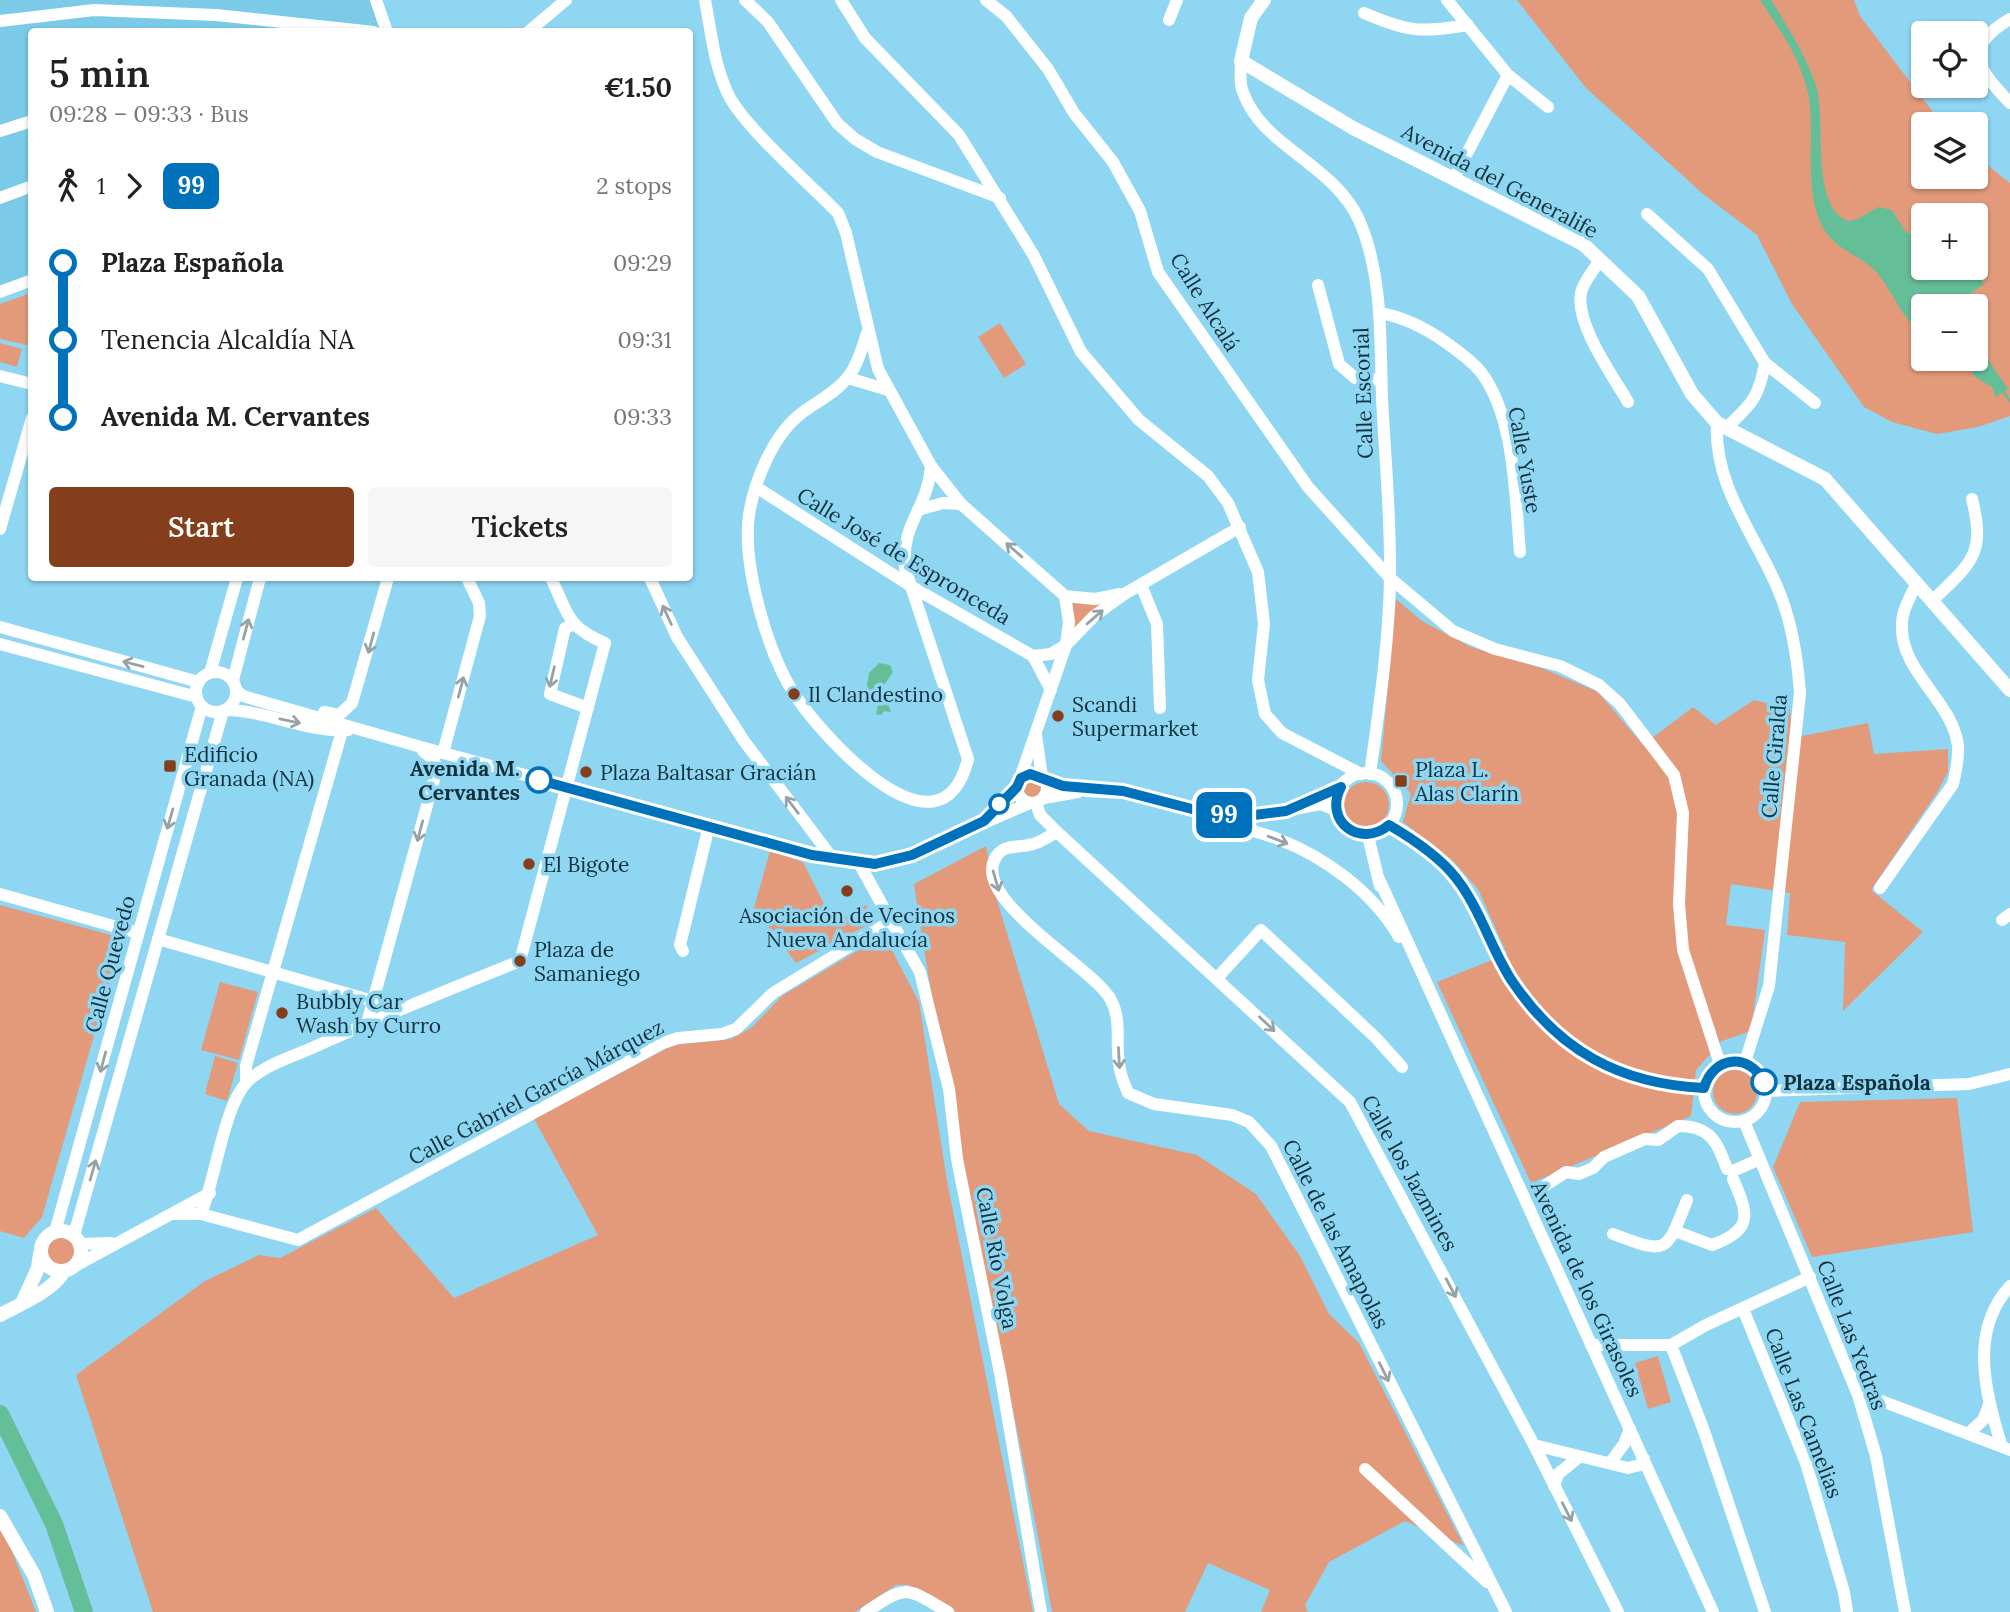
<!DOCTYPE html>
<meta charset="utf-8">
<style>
:root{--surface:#fff;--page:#f6f6f6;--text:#222;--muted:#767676;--accent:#853e1c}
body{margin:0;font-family:Lora,serif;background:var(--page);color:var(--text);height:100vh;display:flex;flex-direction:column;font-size:26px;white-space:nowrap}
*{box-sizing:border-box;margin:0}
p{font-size:23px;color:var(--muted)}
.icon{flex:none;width:38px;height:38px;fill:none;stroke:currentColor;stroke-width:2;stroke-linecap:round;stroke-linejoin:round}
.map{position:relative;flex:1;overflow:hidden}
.sheet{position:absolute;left:28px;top:28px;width:665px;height:553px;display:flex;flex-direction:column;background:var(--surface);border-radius:7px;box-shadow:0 2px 5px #0004}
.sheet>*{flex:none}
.badge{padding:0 14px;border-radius:10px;font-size:24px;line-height:46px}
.fabs{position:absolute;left:1911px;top:21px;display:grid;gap:14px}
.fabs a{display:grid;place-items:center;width:77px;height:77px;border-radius:7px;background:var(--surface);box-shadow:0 2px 5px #0004;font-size:35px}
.map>.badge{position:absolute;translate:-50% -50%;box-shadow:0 0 0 4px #fff}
.legs{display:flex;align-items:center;gap:10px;height:77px;padding:0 21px;font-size:23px}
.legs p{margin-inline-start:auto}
.headline{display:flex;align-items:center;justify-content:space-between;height:119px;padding:0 21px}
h1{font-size:38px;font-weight:600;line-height:52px}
.cta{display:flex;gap:14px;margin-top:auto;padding:14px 21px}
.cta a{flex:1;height:80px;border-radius:7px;background:var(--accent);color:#fff;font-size:28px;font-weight:600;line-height:80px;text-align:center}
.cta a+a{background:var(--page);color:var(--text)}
ul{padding:0 21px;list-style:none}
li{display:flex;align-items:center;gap:24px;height:77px;font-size:26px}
li i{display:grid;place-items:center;width:10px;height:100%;margin:0 9px;background:currentColor}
li i::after{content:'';width:18px;height:18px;margin:-9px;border:5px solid;border-radius:50%;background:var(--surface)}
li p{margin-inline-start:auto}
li:first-child i{background:linear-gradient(#0000 50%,currentColor 0)}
li:last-child i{background:linear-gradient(currentColor 50%,#0000 0)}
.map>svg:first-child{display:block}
.built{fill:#7acae8}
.green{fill:#e29a7b;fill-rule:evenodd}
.water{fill:#64be98}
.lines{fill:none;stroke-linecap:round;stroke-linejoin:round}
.stream{stroke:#64be98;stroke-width:2.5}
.river{stroke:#64be98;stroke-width:18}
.minor{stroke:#fff;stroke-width:12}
.tertiary{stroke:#fff;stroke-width:14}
.oneway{stroke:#95a2a7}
.line-1-casing{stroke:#fff;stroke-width:16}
.line-1{stroke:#0072bc;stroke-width:10}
.poi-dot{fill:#853e1c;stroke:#8ed6f2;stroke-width:2.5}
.stop-1-dot{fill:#fff;stroke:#0072bc;stroke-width:3.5}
.labels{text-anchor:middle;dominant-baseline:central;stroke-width:7;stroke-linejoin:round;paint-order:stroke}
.street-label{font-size:21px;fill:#13313c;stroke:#8ed6f2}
.poi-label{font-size:21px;fill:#13313c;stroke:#8ed6f2;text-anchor:start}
.stop-label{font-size:21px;font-weight:bold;fill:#13313c;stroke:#8ed6f2;text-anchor:end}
</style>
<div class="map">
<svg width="2010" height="1612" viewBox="0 0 2010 1612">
<rect width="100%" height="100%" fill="#8ed6f2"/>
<!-- built -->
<polygon class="built" points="0,0 372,0 383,31 32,32 31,277 0,289"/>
<!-- green -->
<g class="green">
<path d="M1517,0H1854L1860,16L1942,124H1923V177H1976V156L2010,183V416L1978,427L1937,434L1892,422L1864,407L1792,304L1757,235L1703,194L1586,88ZM1923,215H1976V268H1923ZM1923,306H1976V359H1923Z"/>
<polygon points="31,293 31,346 0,339 0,304"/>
<polygon points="1000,323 1026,364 1004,378 978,337"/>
<polygon points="0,343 22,349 17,367 0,362"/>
<polygon points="1396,599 1422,621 1471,647 1544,669 1598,692 1643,745 1693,707 1716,725 1754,700 1790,709 1792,738 1868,723 1874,754 1948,749 1948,772 1936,794 1871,890 1923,932 1843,1011 1845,942 1787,935 1790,893 1731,884 1726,925 1765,930 1751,1031 1722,1041 1696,1070 1691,1116 1531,1183 1437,982 1507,954 1478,889 1453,861 1403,822 1411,794 1381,761"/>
<polygon points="1073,601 1106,602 1071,634"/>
<circle cx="1032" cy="789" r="10"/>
<circle cx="1366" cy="805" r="23"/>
<path d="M986,846L996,897L1059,1104L1089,1131L1197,1155L1256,1194L1300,1256L1329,1314L1359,1343L1464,1546L1405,1521L1329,1562L1305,1605L1308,1612H1261L1270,1590L1208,1563L1185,1612H1052C1008,1369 950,1128 914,884Z"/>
<polygon points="770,851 803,862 834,924 866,905 875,921 796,963 754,908"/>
<polygon points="0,905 122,938 42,1217 24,1238 0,1231"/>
<polygon points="884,935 919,1002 947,1181 1033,1612 956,1612 908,1585 896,1585 855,1612 153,1612 76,1375 205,1281 259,1255 280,1258 376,1208 454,1298 598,1235 534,1119 673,1045 731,1039 751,1028 782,996"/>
<polygon points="220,982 258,992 239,1060 201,1050"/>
<polygon points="215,1056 238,1063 227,1101 205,1094"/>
<circle cx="1735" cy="1092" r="22"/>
<polygon points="1957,1098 1973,1232 1812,1257 1773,1167 1800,1102"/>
<circle cx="60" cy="1251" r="15"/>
<polygon points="1658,1356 1671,1402 1648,1409 1635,1363"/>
<polygon points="0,1530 6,1536 36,1612 0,1612"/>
</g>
<!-- water -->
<g class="water">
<path d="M1760,0H1771C1788,27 1806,55 1816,86C1827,120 1809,206 1848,221L1858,219L1878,207L1892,210L1905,231L1923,240V268L1976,266L1984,284L1962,300L1961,306H1923V333C1903,322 1893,292 1878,274C1863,256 1839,252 1825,231C1800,190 1818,133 1807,89C1798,54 1779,29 1760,0Z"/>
<polygon points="1976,342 2008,389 1996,397 1992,387 1975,377 1963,359 1976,359"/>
<polygon points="879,663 890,665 893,672 882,688 891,712 884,711 881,715 876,714 878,705 867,686 869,673"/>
</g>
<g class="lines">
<!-- stream -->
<polyline class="stream" points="2002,390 2010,401"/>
<!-- river -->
<polyline class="river" points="0,1414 54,1524 84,1612"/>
<!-- minor -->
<g class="minor">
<polyline points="376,0 387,32"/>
<path d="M705,0C711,32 714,64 728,94C744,127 810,184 838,213L846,233L878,369L931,466L961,504L1065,596"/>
<polyline points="745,0 768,22 837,123 855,139 877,152 1000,198"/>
<polyline points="841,0 865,38 959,135 1034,256 1081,352 1139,420 1208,476 1228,503 1258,572 1264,624 1258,680 1265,714 1282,733 1361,774"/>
<polyline points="986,0 1006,16 1048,69 1074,113 1113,162 1140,211 1158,272 1308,487 1390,578 1453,631 1495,649 1560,666 1599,685 1620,704 1674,775 1683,813 1679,904 1683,950 1720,1064"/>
<polyline points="1447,0 1508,75 1548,107"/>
<path d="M1364,13C1408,32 1421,33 1468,25"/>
<path d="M2010,19C1961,48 1977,68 2010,103"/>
<polyline points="1169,20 1177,0"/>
<polyline points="0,21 94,10 216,15 374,32"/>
<polyline points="528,32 566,0"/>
<path d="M1241,61C1241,70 1239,84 1243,92C1262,147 1333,163 1359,220C1383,275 1380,339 1382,398C1385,458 1391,518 1390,578C1389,643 1379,709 1370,774"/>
<polyline points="0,131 32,121"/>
<polyline points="1454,178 1508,75"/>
<polyline points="0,198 32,186"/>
<polyline points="1647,214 1708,269 1765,363 1815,403"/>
<path d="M1600,260C1594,270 1583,282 1581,293C1575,324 1613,376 1628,402"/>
<polyline points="1318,285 1339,364 1355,378 1381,380"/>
<polyline points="0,292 32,280"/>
<path d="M1379,313C1401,316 1419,325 1438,337C1451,346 1469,358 1480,371C1515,415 1515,497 1520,552"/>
<path d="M867,333C862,348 858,364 848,377C836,393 814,403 798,416C772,438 754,482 749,515C742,565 768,656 797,698C825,739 941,868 968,759L905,568C901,522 928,509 931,466"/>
<polyline points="0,376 32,384"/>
<polyline points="848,378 888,390"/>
<path d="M1717,423C1713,493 1765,545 1785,608C1794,636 1798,665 1800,693L1769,986L1745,1062"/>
<path d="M1726,428C1752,404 1759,397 1765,363"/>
<polyline points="756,487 914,588 1033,656"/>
<polyline points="918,510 943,503 961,504"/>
<polyline points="0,529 32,418"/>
<polyline points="650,578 677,637 744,741 833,859"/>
<polyline points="1141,585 1157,624 1160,708"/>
<polyline points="1065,596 1095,599 1120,594"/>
<path d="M1932,601C1971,563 1986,555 1972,499"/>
<polyline points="573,625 565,628 550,694 588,708"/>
<polyline points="0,627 199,682"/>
<polyline points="0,644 197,697"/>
<polyline points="1033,656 1051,654 1066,645 1094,616 1126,593 1240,527"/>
<polyline points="1033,656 1051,690"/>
<circle cx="216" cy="692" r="20"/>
<polyline points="210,673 237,578"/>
<polyline points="233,680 260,578"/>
<polyline points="236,690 243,696 421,747 846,862 875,864 901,859 1030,803"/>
<path d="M225,710C266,710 307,733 348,730"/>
<polyline points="324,712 339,715 352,703 388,578"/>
<polyline points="1036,735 1042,777"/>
<polyline points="443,753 480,616 479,603 467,578"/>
<circle cx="1366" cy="804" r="31"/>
<circle cx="1032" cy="788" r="15"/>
<polyline points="1044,779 1086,791 1141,794 1215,815 1265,815 1320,804 1336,810"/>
<polyline points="1019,781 1066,645 1069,622 1065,596"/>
<polyline points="1044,798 1078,792"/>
<polyline points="1036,803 1040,815 1057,832 1350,1102 1534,1445 1618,1612"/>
<polyline points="1307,803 1341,787"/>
<path d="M1217,816C1236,828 1258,831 1278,839C1325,857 1373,892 1399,937"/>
<polyline points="986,818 1017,787"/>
<path d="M1389,825C1413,839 1439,857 1456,878C1480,908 1491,949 1512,981C1559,1051 1620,1085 1704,1088"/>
<path d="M1057,832C1049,836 1041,842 1033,844C1022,848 1006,844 998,854C963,896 1094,967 1111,1000C1120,1017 1117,1034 1118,1052C1118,1067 1122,1080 1128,1093L1154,1104L1232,1115L1249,1122L1271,1146L1506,1612"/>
<polyline points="1368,836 1380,886"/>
<polyline points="1379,879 1713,1612"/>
<path d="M1880,888L1953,784C1956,771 1959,759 1958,746C1953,701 1899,671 1902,624C1902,610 1911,595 1917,583"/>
<polyline points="0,894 138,933"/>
<polyline points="2002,920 2010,914"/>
<polyline points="891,921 920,972 949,1089 957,1159 1001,1378 1041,1612"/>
<polyline points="158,939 373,1001"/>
<polyline points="683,951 680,945 709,826"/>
<polyline points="1218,977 1261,930 1376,1038 1402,1067"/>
<polyline points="367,1023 437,769 434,760 423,751"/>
<circle cx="1735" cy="1091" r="31"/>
<polyline points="246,1082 246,1066 342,731"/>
<polyline points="1766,1091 1969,1084 2010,1074"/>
<polyline points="1744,1121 1858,1395 1876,1456 1905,1612"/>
<polyline points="1733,1171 1760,1159"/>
<path d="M1546,1185L1566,1172L1579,1174L1593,1168L1604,1157L1645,1139L1658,1140L1678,1126C1711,1126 1717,1142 1727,1169"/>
<polyline points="175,1214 201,1214 298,1240 663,1043 678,1038 722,1034 736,1029 773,993 891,921 859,863"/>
<path d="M201,1214C215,1180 224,1107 246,1083C262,1066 291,1057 312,1048C380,1017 450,989 520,961L605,643C566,627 568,613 551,578"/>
<path d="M1675,1231L1712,1245C1753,1230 1749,1215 1733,1179"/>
<polyline points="55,1232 202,706"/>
<path d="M1613,1234C1668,1255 1666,1253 1687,1200"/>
<polyline points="74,1235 223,711"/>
<polyline points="80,1244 111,1243"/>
<polyline points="75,1266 210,1193"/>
<polyline points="1743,1309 1806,1463 1844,1592 1847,1612"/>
<polyline points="1591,1345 1671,1345 1706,1325 1810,1277"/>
<polyline points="1671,1345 1704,1431 1765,1612"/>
<polyline points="1854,1376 1879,1400 2010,1450"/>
<polyline points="1969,1433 1983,1420 1989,1405"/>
<path d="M2001,1444C1985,1392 1969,1331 2010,1286"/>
<polyline points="1534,1445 1628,1468 1640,1465 1644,1459"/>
<polyline points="1610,1463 1624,1444 1630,1429"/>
<polyline points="1365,1469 1487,1582"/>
<polyline points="1554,1486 1558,1474 1579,1457"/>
<path d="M866,1612C908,1584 905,1587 948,1612"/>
</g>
<!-- tertiary -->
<g class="tertiary">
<polyline points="1264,0 1251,18 1241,61 1353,128 1583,244 1638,296 1692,394 1717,423 1825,479 2010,690"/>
<circle cx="61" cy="1251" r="20"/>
<polyline points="23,1301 38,1268 40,1254"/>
<path d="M0,1315C20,1304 52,1292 64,1271"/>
<polyline points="0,1516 34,1575 47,1612"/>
</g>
</g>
<!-- one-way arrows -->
<defs><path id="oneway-shaft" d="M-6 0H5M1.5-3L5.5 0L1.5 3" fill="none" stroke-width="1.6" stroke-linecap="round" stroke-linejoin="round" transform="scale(1.75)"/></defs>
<g class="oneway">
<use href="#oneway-shaft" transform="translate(1014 550) rotate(-139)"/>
<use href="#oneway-shaft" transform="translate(667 615) rotate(-115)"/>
<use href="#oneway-shaft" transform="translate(1095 617) rotate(-41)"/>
<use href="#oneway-shaft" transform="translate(246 629) rotate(-75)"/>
<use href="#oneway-shaft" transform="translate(371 643) rotate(105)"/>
<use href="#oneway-shaft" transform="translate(133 664) rotate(-165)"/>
<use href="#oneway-shaft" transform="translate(552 677) rotate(103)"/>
<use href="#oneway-shaft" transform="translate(461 687) rotate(-75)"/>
<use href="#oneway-shaft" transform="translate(290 721) rotate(12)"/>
<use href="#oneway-shaft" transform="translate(792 805) rotate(-127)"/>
<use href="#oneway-shaft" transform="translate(170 819) rotate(106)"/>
<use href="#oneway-shaft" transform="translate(420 831) rotate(105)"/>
<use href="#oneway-shaft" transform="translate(1278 840) rotate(21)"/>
<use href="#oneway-shaft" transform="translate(996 881) rotate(74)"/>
<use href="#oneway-shaft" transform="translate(1267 1024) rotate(43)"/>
<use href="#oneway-shaft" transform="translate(1119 1058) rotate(87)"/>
<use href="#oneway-shaft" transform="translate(103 1062) rotate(105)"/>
<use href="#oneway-shaft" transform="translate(93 1170) rotate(-74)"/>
<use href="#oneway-shaft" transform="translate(1451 1288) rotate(62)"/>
<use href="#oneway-shaft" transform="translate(1384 1372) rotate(63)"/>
<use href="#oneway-shaft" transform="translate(1567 1512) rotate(63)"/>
</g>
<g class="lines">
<!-- line-1 casing -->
<g class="line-1-casing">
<path id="line-1" d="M539,780L812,855L875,864L912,855L984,821L1017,787L1021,778L1030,774L1063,786L1123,791L1215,815L1246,816L1286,811L1341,787C1323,821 1360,849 1389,825C1413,839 1439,856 1456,878C1480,908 1491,949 1512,981C1559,1051 1620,1084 1704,1088C1713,1056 1749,1052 1764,1082"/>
</g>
<!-- line-1 -->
<use href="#line-1" class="line-1"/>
</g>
<!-- markers -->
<g class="poi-dot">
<circle cx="794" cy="694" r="7"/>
<circle cx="1058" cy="716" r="7"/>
<rect x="163" y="759" width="14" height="14" rx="3.5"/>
<circle cx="586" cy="772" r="7"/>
<rect x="1394" y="774" width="14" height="14" rx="3.5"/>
<circle cx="529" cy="864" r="7"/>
<circle cx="847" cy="891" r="7"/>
<circle cx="520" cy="961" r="7"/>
<circle cx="282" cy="1013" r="7"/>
</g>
<g class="stop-1-dot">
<circle cx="539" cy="780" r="12"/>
<circle cx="999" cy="804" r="9"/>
<circle cx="1764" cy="1082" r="12"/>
</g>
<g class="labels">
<!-- street labels -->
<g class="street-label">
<text transform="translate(1500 181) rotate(28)">Avenida del Generalife</text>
<text transform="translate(1205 302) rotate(58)">Calle Alcalá</text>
<text transform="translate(1363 393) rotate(-92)">Calle Escorial</text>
<text transform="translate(1525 460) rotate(80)">Calle Yuste</text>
<text transform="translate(904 556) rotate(31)">Calle José de Espronceda</text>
<text transform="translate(1774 756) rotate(-85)">Calle Giralda</text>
<text transform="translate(110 964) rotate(-75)">Calle Quevedo</text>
<text transform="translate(536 1092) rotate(-28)">Calle Gabriel García Márquez</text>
<text transform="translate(1410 1173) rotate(61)">Calle los Jazmines</text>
<text transform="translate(1336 1234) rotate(63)">Calle de las Amapolas</text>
<text transform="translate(997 1258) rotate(79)">Calle Río Volga</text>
<text transform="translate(1587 1289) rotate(65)">Avenida de los Girasoles</text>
<text transform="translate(1852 1335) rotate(69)">Calle Las Yedras</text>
<text transform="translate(1804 1413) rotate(69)">Calle Las Camelias</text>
</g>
<!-- poi labels -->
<g class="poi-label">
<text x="808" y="694">Il Clandestino</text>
<text x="1072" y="704">Scandi<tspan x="1072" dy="24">Supermarket</tspan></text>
<text x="184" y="754">Edificio<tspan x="184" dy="24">Granada (NA)</tspan></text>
<text x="1415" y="769">Plaza L.<tspan x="1415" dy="24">Alas Clarín</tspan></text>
<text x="600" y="772">Plaza Baltasar Gracián</text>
<text x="543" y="864">El Bigote</text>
<text x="847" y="915" text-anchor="middle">Asociación de Vecinos<tspan x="847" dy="24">Nueva Andalucía</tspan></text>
<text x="534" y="949">Plaza de<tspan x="534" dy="24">Samaniego</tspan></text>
<text x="296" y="1001">Bubbly Car<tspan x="296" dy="24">Wash by Curro</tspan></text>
</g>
<!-- stop labels -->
<g class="stop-label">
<text x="520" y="768">Avenida M.<tspan x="520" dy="24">Cervantes</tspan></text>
<text x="1783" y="1082" text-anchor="start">Plaza Española</text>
</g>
</g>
</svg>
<div class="fabs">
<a><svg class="icon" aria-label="locate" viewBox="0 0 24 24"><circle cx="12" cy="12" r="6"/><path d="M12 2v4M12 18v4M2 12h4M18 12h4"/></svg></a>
<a><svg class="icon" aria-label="layers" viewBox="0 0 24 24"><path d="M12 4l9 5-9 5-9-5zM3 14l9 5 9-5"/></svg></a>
<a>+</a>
<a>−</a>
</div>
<b class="badge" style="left:1224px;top:815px;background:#0072bc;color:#fff">99</b>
<section class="sheet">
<div class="headline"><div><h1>5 min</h1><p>09:28 – 09:33 · Bus</p></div><b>€1.50</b></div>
<div class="legs"><svg class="icon" aria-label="walk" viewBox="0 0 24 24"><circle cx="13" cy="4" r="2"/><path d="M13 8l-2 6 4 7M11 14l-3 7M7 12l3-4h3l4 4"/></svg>1<svg class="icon" aria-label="forward" viewBox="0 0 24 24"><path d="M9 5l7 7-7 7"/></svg><b class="badge" style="background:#0072bc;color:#fff">99</b><p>2 stops</p></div>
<ul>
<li><i style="color:#0072bc"></i><b>Plaza Española</b><p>09:29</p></li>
<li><i style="color:#0072bc"></i><span>Tenencia Alcaldía NA</span><p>09:31</p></li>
<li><i style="color:#0072bc"></i><b>Avenida M. Cervantes</b><p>09:33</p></li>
</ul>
<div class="cta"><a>Start</a><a>Tickets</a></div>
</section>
</div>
